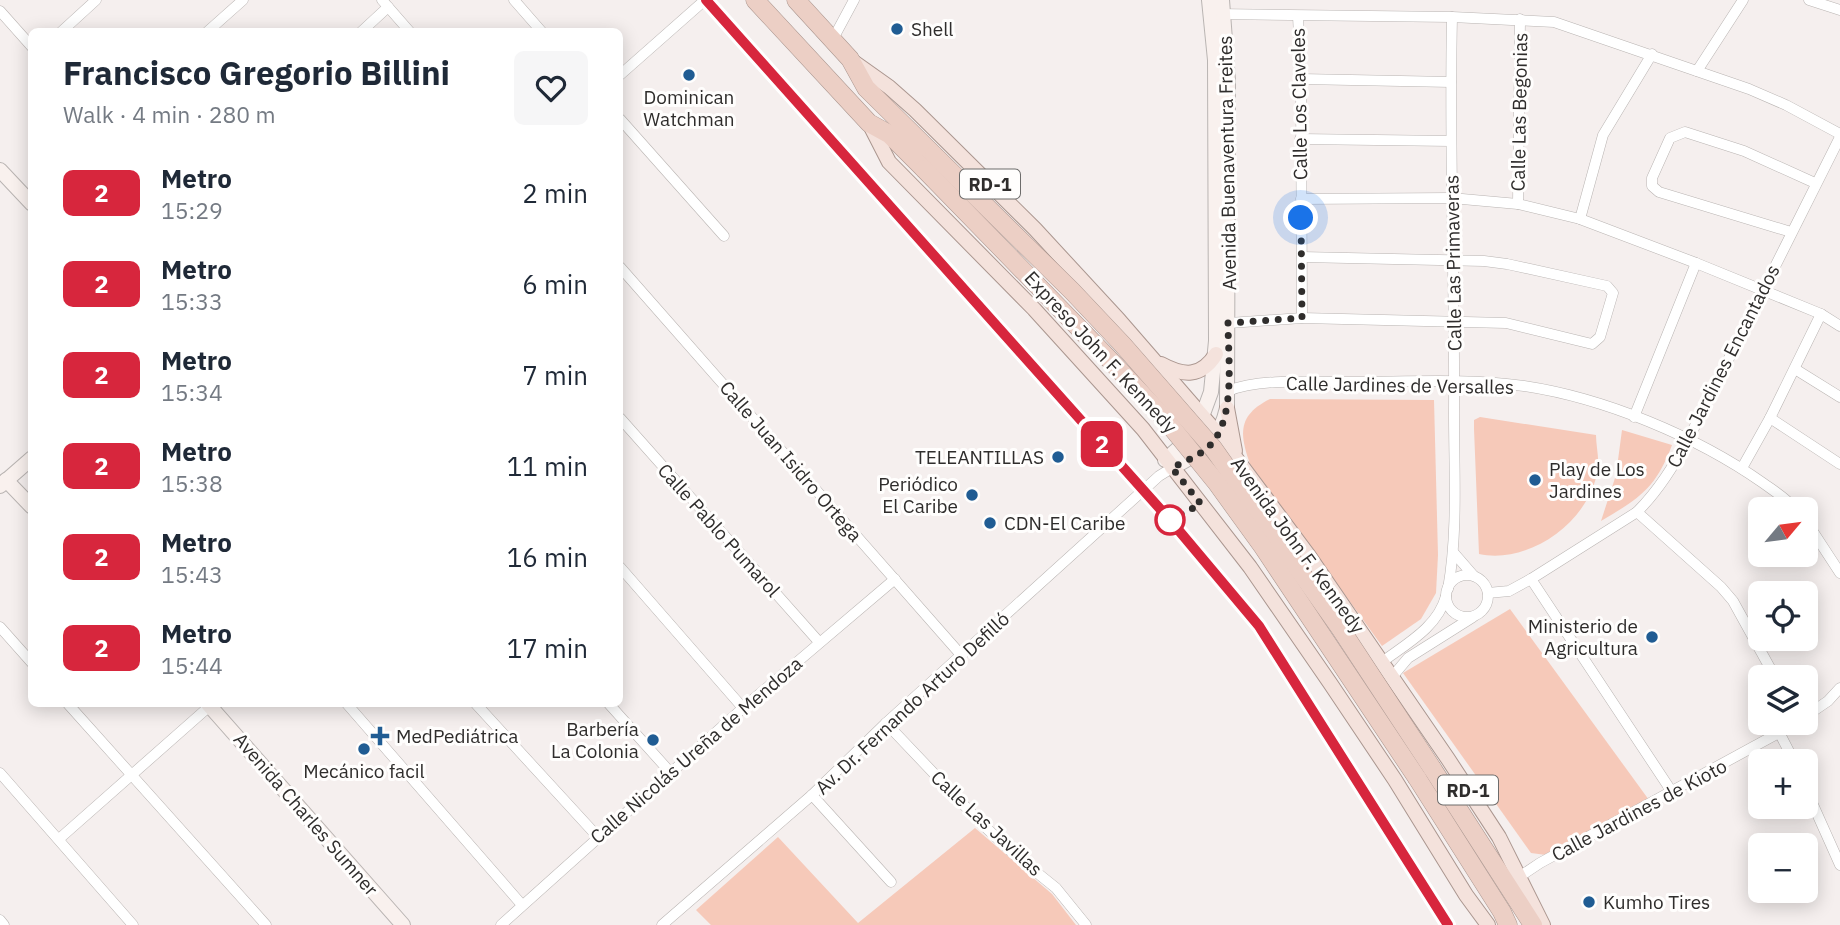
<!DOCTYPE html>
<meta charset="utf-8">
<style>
:root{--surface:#fff;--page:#f6f6f7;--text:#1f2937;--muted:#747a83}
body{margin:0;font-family:"IBM Plex Sans",sans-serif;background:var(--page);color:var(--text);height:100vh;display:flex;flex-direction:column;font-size:26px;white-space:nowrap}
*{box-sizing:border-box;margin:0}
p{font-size:23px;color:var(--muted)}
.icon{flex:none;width:38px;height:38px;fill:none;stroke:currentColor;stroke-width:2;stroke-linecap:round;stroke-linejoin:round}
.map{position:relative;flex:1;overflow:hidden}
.sheet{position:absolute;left:28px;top:28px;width:595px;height:679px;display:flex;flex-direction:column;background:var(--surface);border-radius:10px;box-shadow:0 4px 18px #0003}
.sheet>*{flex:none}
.badge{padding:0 14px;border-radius:10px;font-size:24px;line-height:46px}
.needle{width:46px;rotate:61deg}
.controls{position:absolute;left:1748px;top:497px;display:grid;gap:14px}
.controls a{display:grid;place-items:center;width:70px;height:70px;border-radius:10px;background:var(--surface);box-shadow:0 4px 18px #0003;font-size:35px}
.you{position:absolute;width:35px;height:35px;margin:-18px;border:5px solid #fff;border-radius:50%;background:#1a73e8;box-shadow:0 0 0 10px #1a73e833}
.map>.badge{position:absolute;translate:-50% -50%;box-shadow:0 0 0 4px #fff}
.round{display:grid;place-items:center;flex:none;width:74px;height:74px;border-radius:10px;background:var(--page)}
.head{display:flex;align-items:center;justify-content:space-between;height:119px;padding:0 35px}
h1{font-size:33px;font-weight:800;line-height:52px}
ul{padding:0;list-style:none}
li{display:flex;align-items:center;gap:21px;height:91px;padding:0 35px}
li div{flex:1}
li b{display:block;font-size:26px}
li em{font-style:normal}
li .badge{min-width:77px;font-weight:700;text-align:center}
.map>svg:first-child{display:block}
.green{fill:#f6c9b9}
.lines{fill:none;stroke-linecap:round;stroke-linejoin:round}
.street-casing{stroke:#b9b4b2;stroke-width:11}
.secondary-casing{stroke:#b9b4b2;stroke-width:16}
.primary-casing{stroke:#aa968f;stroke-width:16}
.highway-casing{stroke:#aa968f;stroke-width:19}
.street{stroke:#fff;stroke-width:10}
.secondary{stroke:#f9f1ee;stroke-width:14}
.primary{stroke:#f4e2dc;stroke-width:14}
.highway{stroke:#eccfc5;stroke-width:18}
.highway-bridge-casing{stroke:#aa968f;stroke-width:19;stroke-linecap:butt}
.highway-bridge{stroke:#eccfc5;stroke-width:18}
.line-casing{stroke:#fff;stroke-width:16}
.line{stroke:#d7263d;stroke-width:10}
.walk{stroke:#2f2d2c;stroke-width:7;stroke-dasharray:0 12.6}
.poi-dot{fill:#205c93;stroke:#fffefd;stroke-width:2.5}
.stop-dot{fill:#fff;stroke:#d7263d;stroke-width:3.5}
.labels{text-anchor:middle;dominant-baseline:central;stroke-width:6;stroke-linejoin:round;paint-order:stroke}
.shield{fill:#fffefd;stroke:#6d6c6b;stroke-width:2}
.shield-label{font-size:18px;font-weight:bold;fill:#2f2d2c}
.poi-label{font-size:19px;fill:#2f2d2c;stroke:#fffefd;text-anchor:start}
.street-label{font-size:19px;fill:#2f2d2c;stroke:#fffefd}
</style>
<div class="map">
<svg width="1840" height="925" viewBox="0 0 1840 925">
<rect width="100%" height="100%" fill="#f5efee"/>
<!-- green -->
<g class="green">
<path d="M1270,399L1434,400L1438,555L1436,593L1421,619L1382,646L1250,464C1239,433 1238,415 1270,399Z"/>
<path d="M1480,417L1596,435C1596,445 1599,457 1598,467C1592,520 1530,565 1479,554L1474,429V420Z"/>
<path d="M1622,430L1672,445C1656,488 1640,498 1601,521L1616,475Z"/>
<polygon points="1510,609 1649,800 1546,855 1531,853 1403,673"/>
<polygon points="975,828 1052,894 1076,925 711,925 696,910 778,837 858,923"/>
</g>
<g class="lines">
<!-- street casing -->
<g class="street-casing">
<g id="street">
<polyline points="382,0 410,32"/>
<polyline points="514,0 542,32"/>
<polyline points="1809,0 1840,10"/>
<polyline points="0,11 32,47"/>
<polyline points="1218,14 1452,17 1554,22 1749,89 1786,105 1840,134"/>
<polyline points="1298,16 1301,79 1302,318"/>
<polyline points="61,32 96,0"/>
<polyline points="207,32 243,0"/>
<polyline points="361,32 388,7"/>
<polyline points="833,39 854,0"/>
<polyline points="1697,71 1743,0"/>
<polyline points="620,75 705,0"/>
<polyline points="1301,79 1451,82"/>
<polyline points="620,119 724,236"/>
<polyline points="1300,139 1451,141"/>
<polyline points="1301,199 1451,198 1518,204 1580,219 1696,263 1821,314 1840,326"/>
<polyline points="1518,204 1520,19"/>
<polyline points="1580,219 1603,135 1652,54"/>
<polyline points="1791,232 1659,192 1652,186 1652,178 1670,138 1685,132 1744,151 1815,183"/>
<polyline points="620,267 962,656"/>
<polyline points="1229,323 1302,318 1506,323 1592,344 1600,337 1613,293 1607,286 1507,264 1484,261 1302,257"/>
<polyline points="1795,369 1840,397"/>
<path d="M1228,391C1260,378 1313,382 1349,382C1407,382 1466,378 1524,386C1604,398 1696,436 1763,483C1774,491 1786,498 1795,509"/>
<polyline points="1634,417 1696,263"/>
<polyline points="620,418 819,642"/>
<polyline points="1770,418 1840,464"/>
<polyline points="1742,468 1770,418 1821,314"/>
<polyline points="1637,512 1721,587 1733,601 1775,677"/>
<polyline points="1806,521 1840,573"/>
<polyline points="1453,552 1473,575"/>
<polyline points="620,567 743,708"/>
<circle cx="1467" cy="596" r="21"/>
<polyline points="1531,579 1672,792"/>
<path d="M1448,589C1458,532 1454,472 1454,414C1455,282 1449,149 1452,17"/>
<path d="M1488,593L1509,591L1531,579L1637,512C1659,490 1674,465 1689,438L1840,137"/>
<polyline points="0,627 32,663"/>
<path d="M1382,662C1406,644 1438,627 1446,596"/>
<polyline points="1392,677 1408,658 1473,617"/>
<polyline points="68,704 266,925"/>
<polyline points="347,704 522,905"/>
<polyline points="476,704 597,836"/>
<polyline points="609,704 670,772"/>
<polyline points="1806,716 1828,701 1840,688"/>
<polyline points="886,723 980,822 1015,855 1056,888 1086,925"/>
<polyline points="1780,734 1794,761"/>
<polyline points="0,773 133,925"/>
<polyline points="1806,789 1840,865"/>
<polyline points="812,795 891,882"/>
<polyline points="59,839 212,704"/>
<polyline points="1519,877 1540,863 1797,723"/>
<polyline points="0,920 4,925"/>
<polyline points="501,925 743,708 895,579"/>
<polyline points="662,925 812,795 886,723 1159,476 1172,468"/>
</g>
</g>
<!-- secondary casing -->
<g class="secondary-casing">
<g id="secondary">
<polyline points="0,170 32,204"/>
<polyline points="1165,460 1196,433 1211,392 1216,341 1215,60 1209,0"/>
<path d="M1172,468C1202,451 1219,444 1227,408L1228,80L1222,0"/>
<polyline points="6,480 32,507"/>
<polyline points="0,486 32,458"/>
<polyline points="208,704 403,925"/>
</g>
</g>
<!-- primary casing -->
<g class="primary-casing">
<g id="primary">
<polyline points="851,60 889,87 915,110 1035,229 1119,320 1218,434 1309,556 1448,759 1499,837 1543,925"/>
<polyline points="869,123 889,162 1034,309 1143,429 1250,567 1330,683 1395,780 1466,895 1488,925"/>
<path d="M1161,364C1183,376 1201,378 1216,354"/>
<polyline points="1227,408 1235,451"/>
</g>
</g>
<!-- highway casing -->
<g class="highway-casing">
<g id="highway">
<polyline points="755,0 869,123 889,134 924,169"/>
<polyline points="796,0 850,59 866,88 934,155"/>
<polyline points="1432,768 1533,925"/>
<polyline points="1417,778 1502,912 1508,925"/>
</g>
</g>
<!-- street -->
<use href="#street" class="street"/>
<!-- secondary -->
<use href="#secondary" class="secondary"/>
<!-- primary -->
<use href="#primary" class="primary"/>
<!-- highway -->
<use href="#highway" class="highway"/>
<!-- highway-bridge casing -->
<g class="highway-bridge-casing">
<g id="highway-bridge">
<polyline points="934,155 1072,291 1123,345 1213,448 1340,628 1432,768"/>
<polyline points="924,169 1111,361 1164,418 1216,482 1263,547 1417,778"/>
</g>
</g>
<!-- highway-bridge -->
<use href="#highway-bridge" class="highway-bridge"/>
</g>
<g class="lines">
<!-- line casing -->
<g class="line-casing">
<polyline id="line" points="706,0 1170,520 1259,626 1448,925"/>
</g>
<!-- line -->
<use href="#line" class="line"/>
<!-- walk -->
<path class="walk" d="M1170,520L1201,504L1172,468C1183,462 1196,457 1206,449C1237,424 1228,359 1228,323L1302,318L1301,218"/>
</g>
<!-- markers -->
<g class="poi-dot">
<circle cx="897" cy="29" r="7"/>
<circle cx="689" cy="75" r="7"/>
<circle cx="1058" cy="457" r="7"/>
<circle cx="1535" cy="480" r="7"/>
<circle cx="972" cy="495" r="7"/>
<circle cx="990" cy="523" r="7"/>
<circle cx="1652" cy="637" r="7"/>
<path d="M376.5 725.5h7v7h7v7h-7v7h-7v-7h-7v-7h7z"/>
<circle cx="653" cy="740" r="7"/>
<circle cx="364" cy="749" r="7"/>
<circle cx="1589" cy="902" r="7"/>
</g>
<circle class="stop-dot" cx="1170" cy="520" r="14"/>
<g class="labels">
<!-- shield labels -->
<g class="shield">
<rect x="960" y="169.5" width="60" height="29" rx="5"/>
<rect x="1438" y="775.5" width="60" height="29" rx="5"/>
</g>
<g class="shield-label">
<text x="990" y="184">RD-1</text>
<text x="1468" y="790">RD-1</text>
</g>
<!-- poi labels -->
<g class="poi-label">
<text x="911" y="29">Shell</text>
<text x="689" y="97" text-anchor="middle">Dominican<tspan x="689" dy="22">Watchman</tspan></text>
<text x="1044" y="457" text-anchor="end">TELEANTILLAS</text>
<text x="1549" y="469">Play de Los<tspan x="1549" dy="22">Jardines</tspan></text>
<text x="958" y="484" text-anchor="end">Periódico<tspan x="958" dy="22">El Caribe</tspan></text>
<text x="1004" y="523">CDN-El Caribe</text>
<text x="1638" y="626" text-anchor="end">Ministerio de<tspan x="1638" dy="22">Agricultura</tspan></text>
<text x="639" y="729" text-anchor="end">Barbería<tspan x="639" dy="22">La Colonia</tspan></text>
<text x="396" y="736">MedPediátrica</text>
<text x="364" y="771" text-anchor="middle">Mecánico facil</text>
<text x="1603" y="902">Kumho Tires</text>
</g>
<!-- street labels -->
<g class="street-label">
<text transform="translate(1299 104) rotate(-91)">Calle Los Claveles</text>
<text transform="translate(1519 112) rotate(-89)">Calle Las Begonias</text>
<text transform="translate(1227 163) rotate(-91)">Avenida Buenaventura Freites</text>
<text transform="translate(1453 263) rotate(-91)">Calle Las Primaveras</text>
<text transform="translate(1101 352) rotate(47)">Expreso John F. Kennedy</text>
<text transform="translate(1723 366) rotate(-63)">Calle Jardines Encantados</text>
<text transform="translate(1400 385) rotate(1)">Calle Jardines de Versalles</text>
<text transform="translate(791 461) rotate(49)">Calle Juan Isidro Ortega</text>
<text transform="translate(719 530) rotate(48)">Calle Pablo Pumarol</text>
<text transform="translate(1298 545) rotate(54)">Avenida John F. Kennedy</text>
<text transform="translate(912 703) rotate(-43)">Av. Dr. Fernando Arturo Defilló</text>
<text transform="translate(696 750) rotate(-41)">Calle Nicolás Ureña de Mendoza</text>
<text transform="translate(1639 810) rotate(-28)">Calle Jardines de Kioto</text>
<text transform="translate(306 814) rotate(49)">Avenida Charles Sumner</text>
<text transform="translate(987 823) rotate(43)">Calle Las Javillas</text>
</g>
</g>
</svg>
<div class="controls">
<a><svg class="needle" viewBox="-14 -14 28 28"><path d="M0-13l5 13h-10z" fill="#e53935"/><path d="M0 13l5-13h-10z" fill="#747a83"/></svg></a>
<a><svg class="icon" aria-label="locate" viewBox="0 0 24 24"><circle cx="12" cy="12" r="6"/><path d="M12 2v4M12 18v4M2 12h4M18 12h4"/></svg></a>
<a><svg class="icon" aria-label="layers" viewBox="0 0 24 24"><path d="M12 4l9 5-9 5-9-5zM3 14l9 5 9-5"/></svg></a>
<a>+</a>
<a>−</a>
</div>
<div class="you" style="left:1301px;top:218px"></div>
<b class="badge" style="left:1102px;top:444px;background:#d7263d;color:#fff">2</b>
<section class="sheet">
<div class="head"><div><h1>Francisco Gregorio Billini</h1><p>Walk · 4 min · 280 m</p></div><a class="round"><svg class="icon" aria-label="heart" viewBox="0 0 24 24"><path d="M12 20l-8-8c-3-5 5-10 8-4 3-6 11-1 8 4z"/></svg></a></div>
<ul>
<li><span class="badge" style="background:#d7263d;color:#fff">2</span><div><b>Metro</b><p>15:29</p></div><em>2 min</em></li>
<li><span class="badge" style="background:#d7263d;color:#fff">2</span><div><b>Metro</b><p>15:33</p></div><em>6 min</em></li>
<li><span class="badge" style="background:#d7263d;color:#fff">2</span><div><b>Metro</b><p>15:34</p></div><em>7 min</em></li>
<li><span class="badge" style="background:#d7263d;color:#fff">2</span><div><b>Metro</b><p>15:38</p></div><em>11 min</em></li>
<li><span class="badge" style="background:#d7263d;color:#fff">2</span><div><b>Metro</b><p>15:43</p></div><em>16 min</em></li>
<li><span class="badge" style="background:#d7263d;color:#fff">2</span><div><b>Metro</b><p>15:44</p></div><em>17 min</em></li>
</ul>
</section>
</div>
